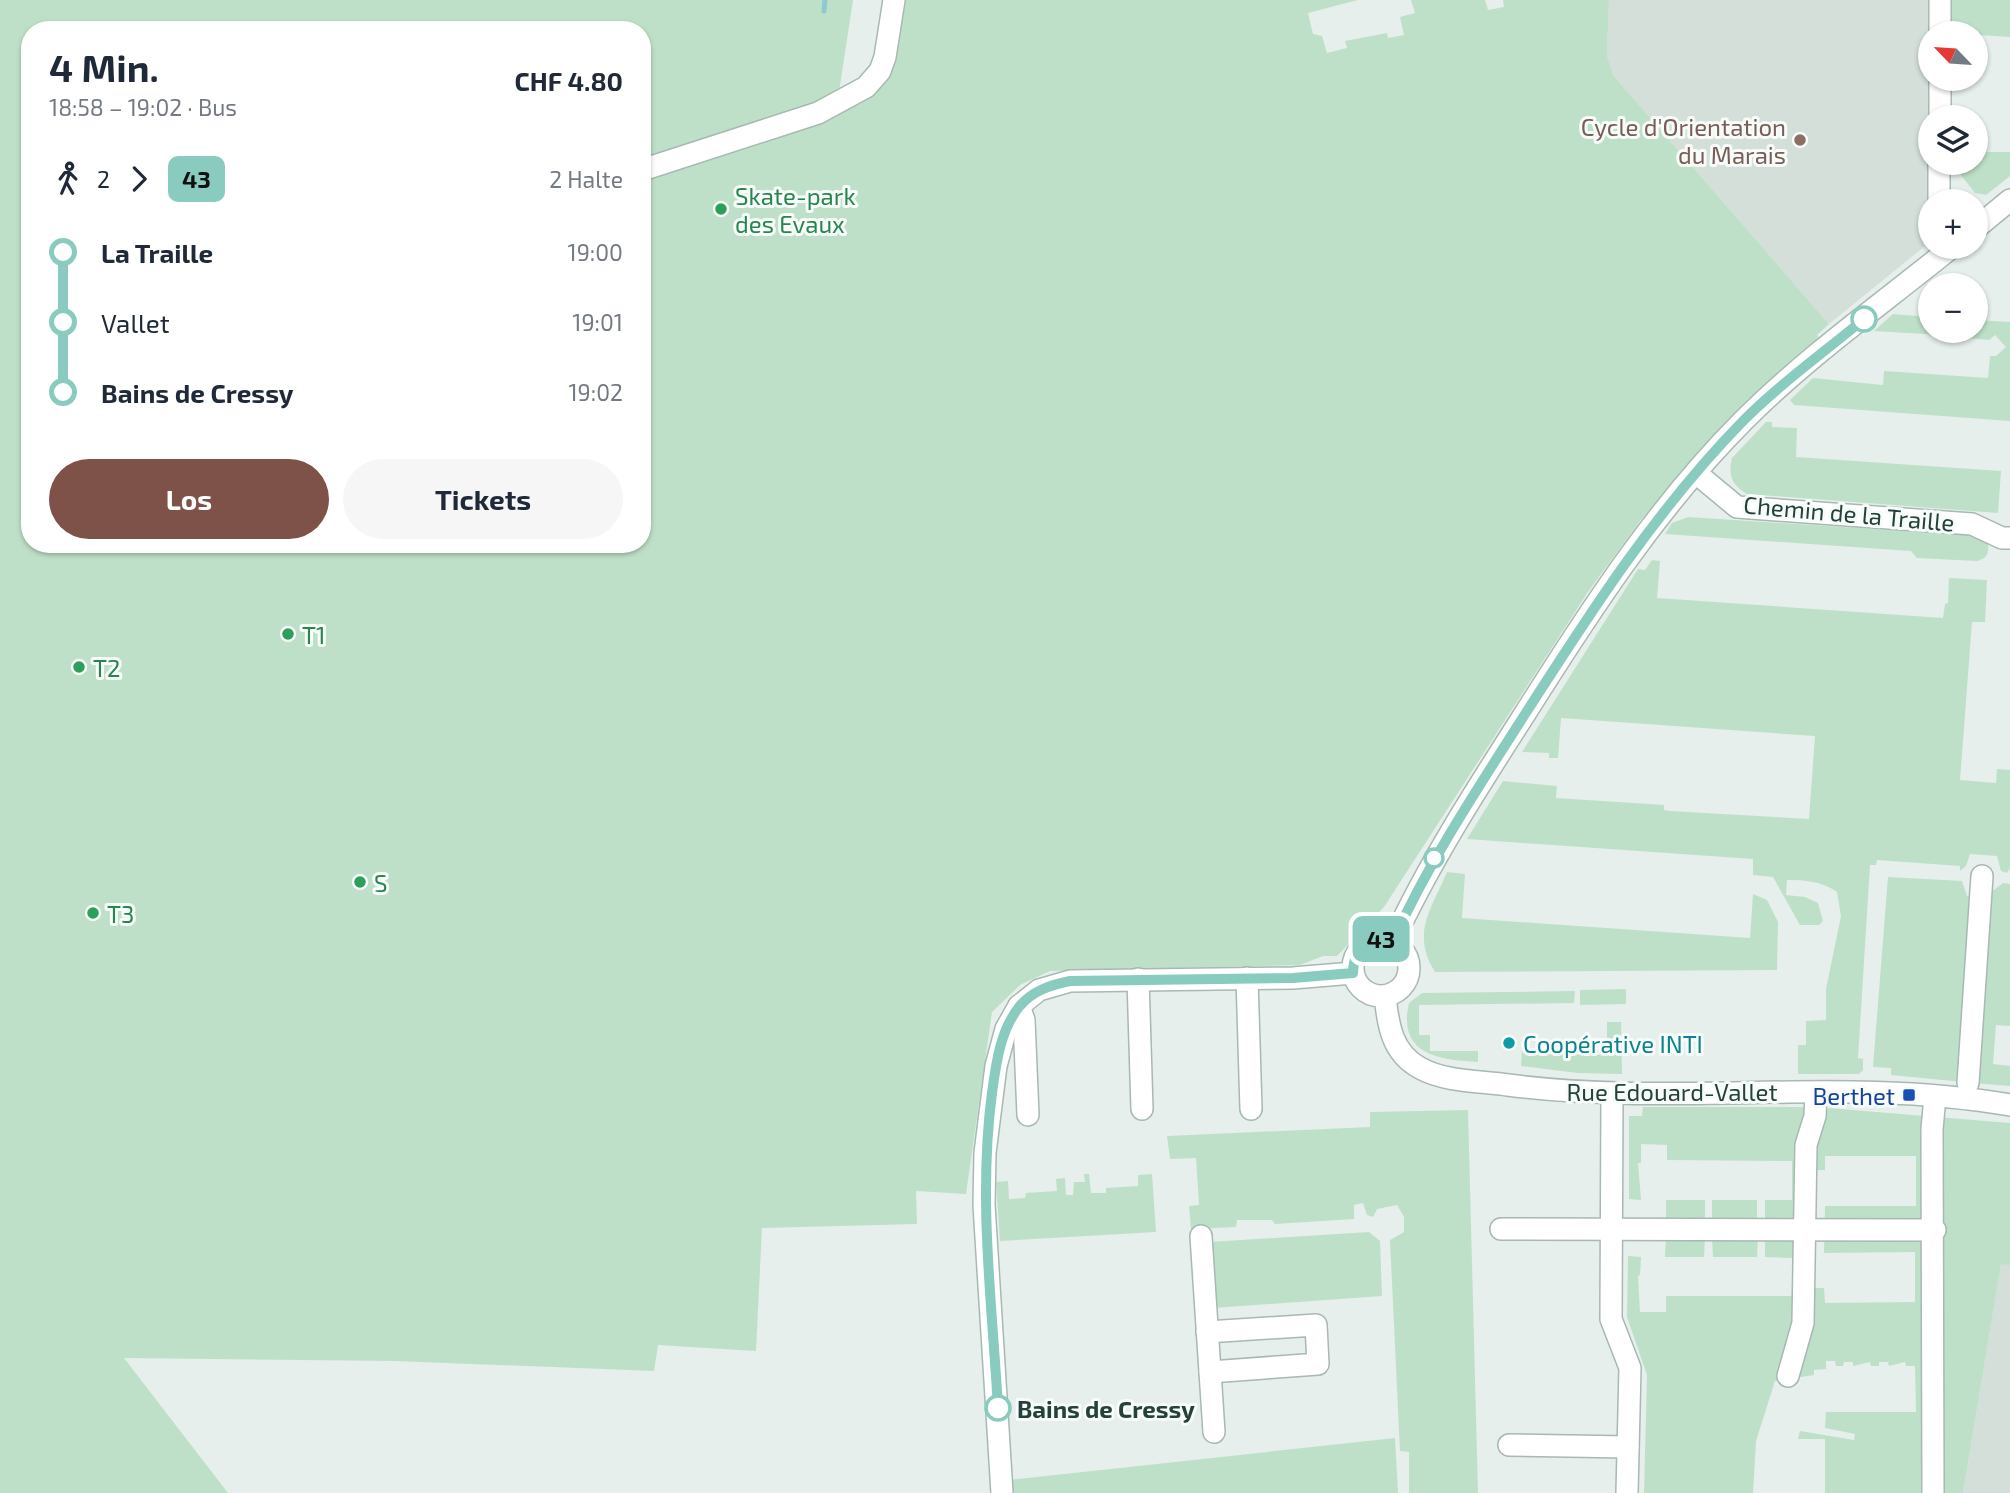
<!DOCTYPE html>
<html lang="de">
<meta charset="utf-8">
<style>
:root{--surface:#fff;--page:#f6f6f7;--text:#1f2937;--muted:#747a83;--accent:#7f5249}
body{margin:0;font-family:"Exo 2",sans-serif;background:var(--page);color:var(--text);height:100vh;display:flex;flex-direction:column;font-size:26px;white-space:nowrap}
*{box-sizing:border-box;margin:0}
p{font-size:23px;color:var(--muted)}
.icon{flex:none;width:38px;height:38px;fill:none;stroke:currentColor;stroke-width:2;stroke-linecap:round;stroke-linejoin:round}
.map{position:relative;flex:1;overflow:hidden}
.side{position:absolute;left:21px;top:21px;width:630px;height:532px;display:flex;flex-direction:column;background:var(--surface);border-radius:28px;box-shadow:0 2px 5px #0004}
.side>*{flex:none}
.badge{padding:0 14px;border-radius:10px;font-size:24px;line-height:46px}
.needle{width:46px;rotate:295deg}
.buttons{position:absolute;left:1918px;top:21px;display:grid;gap:14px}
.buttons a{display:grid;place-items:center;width:70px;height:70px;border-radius:50%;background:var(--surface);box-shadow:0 2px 5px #0004;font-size:35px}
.map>.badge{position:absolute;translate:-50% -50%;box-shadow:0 0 0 4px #fff}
.legs{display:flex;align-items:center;gap:10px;height:77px;padding:0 28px;font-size:23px}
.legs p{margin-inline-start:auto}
.overview{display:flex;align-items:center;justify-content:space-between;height:119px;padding:0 28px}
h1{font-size:38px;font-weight:700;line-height:52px}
.cta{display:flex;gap:14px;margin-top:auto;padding:14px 28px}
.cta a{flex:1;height:80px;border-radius:42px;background:var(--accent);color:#fff;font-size:28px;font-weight:700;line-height:80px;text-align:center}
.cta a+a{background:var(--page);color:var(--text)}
ul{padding:0 28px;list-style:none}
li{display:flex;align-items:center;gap:24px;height:70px;font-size:26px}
li i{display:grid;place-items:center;width:10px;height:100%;margin:0 9px;background:currentColor}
li i::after{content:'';width:18px;height:18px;margin:-9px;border:5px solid;border-radius:50%;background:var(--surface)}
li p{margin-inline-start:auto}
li:first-child i{background:linear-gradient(#0000 50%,currentColor 0)}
li:last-child i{background:linear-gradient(currentColor 50%,#0000 0)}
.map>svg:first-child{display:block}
.built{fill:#d4dfda}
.green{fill:#bfe0c8;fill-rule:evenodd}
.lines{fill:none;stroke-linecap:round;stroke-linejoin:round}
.stream{stroke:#8ec9d4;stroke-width:5}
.minor-casing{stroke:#a8b8b2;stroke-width:24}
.minor{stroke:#fff;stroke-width:21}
.line-1-casing{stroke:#fff;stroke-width:16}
.line-1{stroke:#89cbbe;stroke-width:10}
.education-dot{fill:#8d6e63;stroke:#f7fbf9;stroke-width:2.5}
.leisure-dot{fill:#2e9e5b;stroke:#f7fbf9;stroke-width:2.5}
.stop-1-dot{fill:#fff;stroke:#89cbbe;stroke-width:3.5}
.culture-dot{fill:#0f9aa8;stroke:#f7fbf9;stroke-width:2.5}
.transit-dot{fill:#1a4fb4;stroke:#f7fbf9;stroke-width:2.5}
.labels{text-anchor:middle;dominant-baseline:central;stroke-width:6;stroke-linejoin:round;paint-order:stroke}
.education-label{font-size:24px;fill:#785e54;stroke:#f7fbf9;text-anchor:end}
.leisure-label{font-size:24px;fill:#27864d;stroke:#f7fbf9;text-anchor:start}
.street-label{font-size:24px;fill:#24423a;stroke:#f7fbf9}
.culture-label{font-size:24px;fill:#0d838f;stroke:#f7fbf9;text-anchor:start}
.transit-label{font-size:24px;fill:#164399;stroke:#f7fbf9;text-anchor:end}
.stop-label{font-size:24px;font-weight:bold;fill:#24423a;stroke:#f7fbf9;text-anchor:start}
</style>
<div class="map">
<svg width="2010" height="1493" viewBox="0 0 2010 1493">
<rect width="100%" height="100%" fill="#e6efeb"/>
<!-- built -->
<g class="built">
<polygon points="1609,0 1948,0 1930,33 1930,242 1829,324 1613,75 1607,55"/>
<polygon points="2001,1263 2010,1265 2010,1493 1963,1493"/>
</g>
<!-- green -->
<g class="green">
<path d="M0,0H853L837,105L839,114L863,102L875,92L902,0H1358L1308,13L1313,34L1322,36L1327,53L1347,48L1345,41L1387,33L1388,38L1404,35L1400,17L1415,13L1411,0H1485L1488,10L1504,7L1503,0H1609L1607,55L1613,75L1829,324L1817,335L1821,340L1724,424L1640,521L1588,592L1384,907L1337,956H1323L1300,965L1050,971L1020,985L992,1012L966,1194L916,1191L917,1224L762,1228L756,1351L658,1345L654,1371L395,1361L124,1358L228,1493H0ZM30,30H642V544H30Z"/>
<polygon points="1948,0 2010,0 2010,37 1948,33"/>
<polygon points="1976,152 2010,152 2010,176 1986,195 1975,193 1961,175 1959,163 1976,163"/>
<polygon points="1893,314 1930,317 1930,331 1943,331 1941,335 1874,331"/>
<polygon points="1976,320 2010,322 2010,432 2010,421 1794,405 1790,400 1813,378 1883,385 1884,371 1988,378 1990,356 1996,356 2006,347 1995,335 1989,340 1958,337 1955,331 1976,331"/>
<path d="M1766,422H1772V427L1797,428L1796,457L2001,471L1998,513L1747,494C1732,485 1728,476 1732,458Z"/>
<path d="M1688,517L1981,536L1988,543C1989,554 1987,558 1977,561L1917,558L1911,551L1665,534L1672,523Z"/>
<path d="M1652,560L1660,561L1657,598L1943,618L1945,604L1948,603L1949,578L1987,580L1985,622H1972L1960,780L1996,783L1997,769L2010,770V868L2007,873L2001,871L1997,856L1970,854L1966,866L1960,871V866L1877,860L1876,865H1870L1858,1058L1863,1059V1070L1859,1074H1798V1045H1806V1021L1826,1020V989L1841,916L1837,892C1821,881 1805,880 1787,880L1786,895L1805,897L1818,903L1823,921L1819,925H1800L1773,877L1753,875V859L1467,839L1503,781L1557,786L1556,798L1664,805V810L1670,811L1809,819L1815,736L1561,718L1558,758H1549V753L1522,752L1638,569L1645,570Z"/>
<path d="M1447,872L1465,874L1462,918L1750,938L1753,894L1767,900L1778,922L1777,970L1435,972C1411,933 1431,910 1447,872Z"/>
<polygon points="1888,877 1962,881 1967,896 1977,898 1963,1082 1891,1075 1891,1068 1873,1067"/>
<polygon points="2003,883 2010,884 2010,1026 1996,1025 1993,1064 2010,1066 2010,1086 1973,1083 1986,896"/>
<polygon points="1626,989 1626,1004 1580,1005 1580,990"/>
<path d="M1575,991L1574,1003L1419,1005V1035H1430V1051H1478V1062C1439,1060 1397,1055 1409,1003L1422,993Z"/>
<polygon points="1607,1022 1621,1022 1622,1074 1578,1073 1521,1066 1522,1050 1561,1050 1607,1056"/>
<polygon points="1643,1107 1809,1107 1799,1222 1765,1222 1765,1200 1792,1200 1792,1161 1667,1160 1667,1145 1641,1144 1641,1163 1638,1163 1641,1200 1629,1199 1629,1116 1642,1116"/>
<polygon points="1828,1108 2010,1123 2010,1265 2001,1264 1963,1493 1825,1493 1825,1439 1798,1439 1800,1431 1854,1440 1855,1434 1825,1428 1826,1412 1916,1412 1915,1366 1906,1366 1905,1362 1889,1366 1888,1362 1879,1362 1879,1366 1871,1366 1870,1362 1853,1366 1853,1362 1844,1362 1843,1366 1836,1366 1835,1361 1826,1361 1826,1369 1814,1370 1814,1375 1794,1378 1809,1288 1824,1288 1825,1303 1915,1302 1915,1252 1824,1253 1825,1206 1916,1206 1916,1156 1825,1156 1825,1170 1810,1170 1815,1138"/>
<polygon points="1468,1110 1478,1493 1409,1493 1409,1452 1400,1451 1390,1240 1404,1232 1404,1217 1397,1205 1377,1209 1373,1217 1367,1215 1363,1203 1354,1205 1354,1219 1275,1224 1272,1220 1237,1220 1236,1227 1191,1229 1189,1206 1199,1205 1196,1158 1170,1159 1167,1136 1370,1127 1370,1112"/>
<polygon points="1084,1174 1089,1174 1091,1193 1106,1193 1106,1188 1138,1186 1138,1175 1152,1174 1156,1232 1000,1241 996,1182 1008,1181 1009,1199 1025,1198 1026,1193 1057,1191 1056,1179 1065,1178 1066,1195 1073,1195 1074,1182 1085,1182"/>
<rect x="1666" y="1200" width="39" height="21"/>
<rect x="1712" y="1200" width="45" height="24"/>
<polygon points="1369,1232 1380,1241 1382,1296 1213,1308 1209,1242"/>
<polygon points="1799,1234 1798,1318 1782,1381 1775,1381 1756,1441 1753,1493 1644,1493 1647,1375 1627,1317 1628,1256 1641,1257 1640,1275 1638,1276 1640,1312 1666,1312 1666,1296 1792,1296 1792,1258 1765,1257 1765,1239"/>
<polygon points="1666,1236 1705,1236 1704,1257 1665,1257"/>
<polygon points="1712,1236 1758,1236 1757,1257 1713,1257"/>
<polygon points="1395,1438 1398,1493 1009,1493 1009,1480"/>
</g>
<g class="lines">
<!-- stream -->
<polyline class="stream" points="824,11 825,0"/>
<!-- minor casing -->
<g class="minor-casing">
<g id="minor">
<polyline points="1940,0 1940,33"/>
<polyline points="1940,117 1940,79"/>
<polyline points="642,170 818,113 866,87 880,71 885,57 894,0"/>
<polyline points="1939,201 1939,163"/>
<polyline points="1976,228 2010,200"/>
<polyline points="1696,473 1737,507 1972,524 2002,538 2010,538"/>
<circle cx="1381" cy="968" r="28"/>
<path d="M1393,941C1430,861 1478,787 1526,712C1591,609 1657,507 1744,420C1808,356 1883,303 1952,247"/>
<polyline points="1247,978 1251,1109"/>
<polyline points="1138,979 1142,1109"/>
<path d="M1385,996C1388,1025 1392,1053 1420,1068C1445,1082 1480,1081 1508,1085C1675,1107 1844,1076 2010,1105"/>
<polyline points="1019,1006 1024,1020 1028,1115"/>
<polyline points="1968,1083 1982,876"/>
<polyline points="1612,1094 1611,1319 1630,1368 1627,1493"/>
<polyline points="1501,1229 1935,1230"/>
<polyline points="1201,1236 1214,1432"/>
<polyline points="1207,1332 1316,1325 1318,1364 1210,1372"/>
<polyline points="1788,1376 1803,1323 1806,1145 1815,1116 1816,1092"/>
<polyline points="1509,1445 1628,1447"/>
<polyline points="1002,1493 984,1205 985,1153 996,1066 1006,1029 1019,1006 1039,990 1070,981 1293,978 1353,973"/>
<polyline points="1933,1493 1932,1129 1935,1097"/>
</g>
</g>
<!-- minor -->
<use href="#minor" class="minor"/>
</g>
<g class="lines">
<!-- line-1 casing -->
<g class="line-1-casing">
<path id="line-1" d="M998,1408C992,1302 978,1198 992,1093C996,1064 1000,1031 1019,1007C1032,991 1050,985 1070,981L1293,978L1353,973C1353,949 1369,935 1393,941C1428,864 1474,794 1520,722C1588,616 1654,512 1743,421C1780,384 1823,353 1864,319"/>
</g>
<!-- line-1 -->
<use href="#line-1" class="line-1"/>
</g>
<!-- markers -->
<circle class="education-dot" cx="1800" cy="140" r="7"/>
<g class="leisure-dot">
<circle cx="721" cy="209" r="7"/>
<circle cx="288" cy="634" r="7"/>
<circle cx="79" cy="667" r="7"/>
<circle cx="360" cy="882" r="7"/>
<circle cx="93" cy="913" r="7"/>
</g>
<g class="stop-1-dot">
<circle cx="1864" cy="319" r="12"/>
<circle cx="1434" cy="858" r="9"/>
<circle cx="998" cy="1408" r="12"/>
</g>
<circle class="culture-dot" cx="1509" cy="1043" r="7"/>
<rect class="transit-dot" x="1902" y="1088" width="14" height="14" rx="3.5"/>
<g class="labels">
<!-- education labels -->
<g class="education-label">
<text x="1786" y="126">Cycle d'Orientation<tspan x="1786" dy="28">du Marais</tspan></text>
</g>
<!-- leisure labels -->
<g class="leisure-label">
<text x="735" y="195">Skate-park<tspan x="735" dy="28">des Evaux</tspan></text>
<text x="302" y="634">T1</text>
<text x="93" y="667">T2</text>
<text x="374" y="882">S</text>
<text x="107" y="913">T3</text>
</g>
<!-- street labels -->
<g class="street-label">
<text transform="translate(1849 513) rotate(5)">Chemin de la Traille</text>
<text x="1672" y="1091">Rue Edouard-Vallet</text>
</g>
<!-- culture labels -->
<g class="culture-label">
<text x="1523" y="1043">Coopérative INTI</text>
</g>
<!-- transit labels -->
<g class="transit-label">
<text x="1895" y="1095">Berthet</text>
</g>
<!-- stop labels -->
<g class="stop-label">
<text x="1017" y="1408">Bains de Cressy</text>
</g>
</g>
</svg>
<div class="buttons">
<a><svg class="needle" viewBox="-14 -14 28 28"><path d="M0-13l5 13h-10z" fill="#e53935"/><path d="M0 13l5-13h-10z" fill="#747a83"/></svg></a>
<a><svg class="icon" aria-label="layers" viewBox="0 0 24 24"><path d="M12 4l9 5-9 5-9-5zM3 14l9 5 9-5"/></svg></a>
<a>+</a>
<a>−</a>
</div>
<b class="badge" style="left:1381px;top:939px;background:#89cbbe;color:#111">43</b>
<section class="side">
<div class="overview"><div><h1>4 Min.</h1><p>18:58 – 19:02 · Bus</p></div><b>CHF 4.80</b></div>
<div class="legs"><svg class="icon" aria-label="walk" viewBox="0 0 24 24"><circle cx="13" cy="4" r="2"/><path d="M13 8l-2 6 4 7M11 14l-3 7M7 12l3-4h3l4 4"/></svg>2<svg class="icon" aria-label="forward" viewBox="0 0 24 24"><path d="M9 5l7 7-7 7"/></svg><b class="badge" style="background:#89cbbe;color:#111">43</b><p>2 Halte</p></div>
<ul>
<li><i style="color:#89cbbe"></i><b>La Traille</b><p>19:00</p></li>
<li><i style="color:#89cbbe"></i><span>Vallet</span><p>19:01</p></li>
<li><i style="color:#89cbbe"></i><b>Bains de Cressy</b><p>19:02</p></li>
</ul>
<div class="cta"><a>Los</a><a>Tickets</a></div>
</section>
</div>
